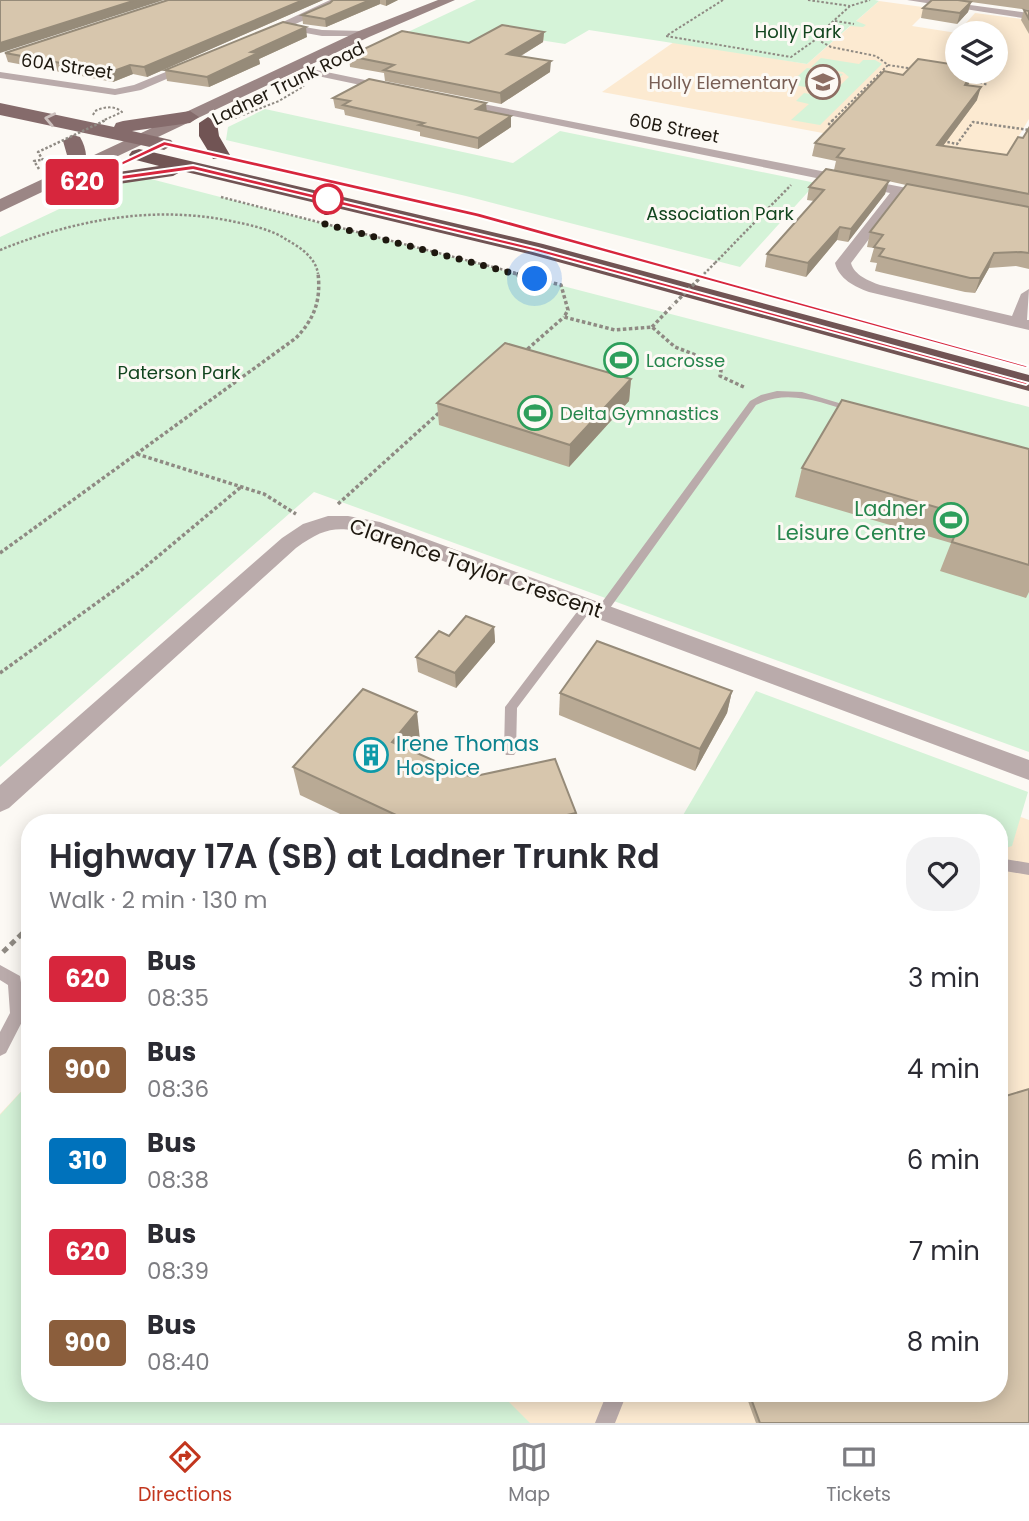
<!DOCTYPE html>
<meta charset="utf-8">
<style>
:root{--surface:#fff;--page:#f2f2f3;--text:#2b2b33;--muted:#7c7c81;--line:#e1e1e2;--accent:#c2361e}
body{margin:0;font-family:Poppins,sans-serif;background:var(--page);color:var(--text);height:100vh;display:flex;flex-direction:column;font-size:26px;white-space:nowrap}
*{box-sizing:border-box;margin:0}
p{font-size:23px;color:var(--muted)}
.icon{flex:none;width:38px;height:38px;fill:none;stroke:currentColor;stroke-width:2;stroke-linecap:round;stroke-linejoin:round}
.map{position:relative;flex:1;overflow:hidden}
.details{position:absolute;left:21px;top:814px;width:987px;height:588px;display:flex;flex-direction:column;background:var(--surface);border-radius:28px;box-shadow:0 4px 18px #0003}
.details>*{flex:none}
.badge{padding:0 14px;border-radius:5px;font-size:24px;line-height:46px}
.controls{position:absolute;left:945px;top:21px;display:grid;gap:14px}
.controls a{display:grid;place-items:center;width:63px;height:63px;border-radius:50%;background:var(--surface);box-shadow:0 4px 18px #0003;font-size:35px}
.you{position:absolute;width:35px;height:35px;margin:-18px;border:5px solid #fff;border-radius:50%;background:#1a73e8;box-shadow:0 0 0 10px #1a73e833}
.map>.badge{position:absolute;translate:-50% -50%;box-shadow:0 0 0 4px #fff}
.round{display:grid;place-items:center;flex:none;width:74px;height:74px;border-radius:28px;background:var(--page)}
.summary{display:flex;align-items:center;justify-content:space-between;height:119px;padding:0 28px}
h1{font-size:33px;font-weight:600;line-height:52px}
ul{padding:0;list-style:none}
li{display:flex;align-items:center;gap:21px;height:91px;padding:0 28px}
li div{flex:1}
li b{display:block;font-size:26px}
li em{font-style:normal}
li .badge{min-width:77px;font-weight:700;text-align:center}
.tab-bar{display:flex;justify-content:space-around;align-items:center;height:98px;border-top:2px solid var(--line);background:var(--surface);font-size:19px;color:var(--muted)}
.tab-bar a{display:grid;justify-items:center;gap:4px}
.tab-bar .selected{color:var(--accent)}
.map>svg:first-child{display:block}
.built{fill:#fcead1;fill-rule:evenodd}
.green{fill:#d5f3d8}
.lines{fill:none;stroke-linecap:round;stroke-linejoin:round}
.path-far3{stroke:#8f8a83;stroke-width:2;stroke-dasharray:2.5 2;stroke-linecap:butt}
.path-far2{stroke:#8f8a83;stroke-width:2.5;stroke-dasharray:2.5 2;stroke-linecap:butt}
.path-far1{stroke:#8f8a83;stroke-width:3.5;stroke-dasharray:3.5 2.5;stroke-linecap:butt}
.path{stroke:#8f8a83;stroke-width:5;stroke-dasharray:6 4.5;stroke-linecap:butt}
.service{fill:#baabab;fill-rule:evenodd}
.minor{fill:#baabab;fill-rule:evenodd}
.secondary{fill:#9b8685;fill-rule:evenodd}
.primary{fill:#856b6b;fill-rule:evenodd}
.motorway{fill:#715454;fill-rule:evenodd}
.path-bridge-far2{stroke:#8f8a83;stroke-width:2;stroke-dasharray:2.5 2;stroke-linecap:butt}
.path-bridge-far1{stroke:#8f8a83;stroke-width:2.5;stroke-dasharray:2.5 2;stroke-linecap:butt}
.path-bridge{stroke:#8f8a83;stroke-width:3.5;stroke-dasharray:3.5 2.5;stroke-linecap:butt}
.wall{fill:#b9aa95}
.shaded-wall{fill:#968b79}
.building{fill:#d7c6ad;stroke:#968b79;stroke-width:2}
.oneway{stroke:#ccc0bd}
.line{fill:#d7263d;stroke:#fff;stroke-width:2}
.walk{stroke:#1e180f;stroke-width:7;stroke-dasharray:0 12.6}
.stop-dot{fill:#fff;stroke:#d7263d;stroke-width:3.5}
.labels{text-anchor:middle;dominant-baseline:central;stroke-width:6;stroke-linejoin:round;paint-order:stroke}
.far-park-label{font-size:18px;fill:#11451e;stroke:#fcf9f4}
.far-street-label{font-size:18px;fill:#1e180f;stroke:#fcf9f4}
.far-education-label{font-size:18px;fill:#785e54;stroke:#fcf9f4;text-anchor:end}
.far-leisure-label{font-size:18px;fill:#27864d;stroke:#fcf9f4;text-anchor:start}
.leisure-label{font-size:21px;fill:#27864d;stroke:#fcf9f4;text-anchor:end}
.street-label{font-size:21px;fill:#1e180f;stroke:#fcf9f4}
.culture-label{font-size:21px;fill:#0d838f;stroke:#fcf9f4;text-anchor:start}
</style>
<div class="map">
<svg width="1029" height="1423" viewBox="0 0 1029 1423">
<rect width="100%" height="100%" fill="#fcf9f4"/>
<!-- built -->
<g class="built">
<path d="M879,1L930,8L912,26L957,33L975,13L1029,20V119L1001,166L602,92L674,42L807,64ZM957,33H996V72H957Z"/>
<polygon points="993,807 1029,820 1029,1423 0,1423 0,1114 30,1082 30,1393 999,1393 999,822"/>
</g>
<!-- green -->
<g class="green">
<polygon points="476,0 875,0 879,1 856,21 866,25 863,27 850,26 807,64 589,30 565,44 502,34 468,52 393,39"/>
<polygon points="821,58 859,64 863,60 875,60 882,64 820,125 791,120 809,104 796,101 804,93 828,97 849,77 843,72 811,67"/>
<polygon points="807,68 843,74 827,91 789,84"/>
<polygon points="265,109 513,163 560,131 816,183 740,267 466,196 226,140 228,127"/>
<polygon points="147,178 1029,407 1029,752 314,492 0,767 0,237 110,185"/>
<polygon points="756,691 1028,792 1012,846 999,850 999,822 679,822"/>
<polygon points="30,1082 30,1393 500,1393 530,1423 0,1423 0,1115"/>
</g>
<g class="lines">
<!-- path-far3 -->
<g class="path-far3">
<polyline points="723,0 666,36 791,57 832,28 829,25 850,6 870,0"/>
<polyline points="808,0 850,6"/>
<polyline points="835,21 854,24"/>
<polyline points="821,38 820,41 831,47 876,56 888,65 914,69"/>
<polyline points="967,78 988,85"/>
<polyline points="230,120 279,101 304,86"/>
<polyline points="832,121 888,65"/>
</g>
<!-- path-far2 -->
<g class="path-far2">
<polyline points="833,120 829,124 837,126"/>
<polyline points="943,141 957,144 973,122 1029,130"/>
<polyline points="39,169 34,161 53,158"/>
<polyline points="221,197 520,274"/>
<path d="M0,250C74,220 152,205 231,221C250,225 271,229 287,240C300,247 316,258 318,274"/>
<polyline points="715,263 791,185"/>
</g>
<!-- path-far1 -->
<g class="path-far1">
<polyline points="513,273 561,285 568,310 564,317 615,330 652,327 675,347 722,365 720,376 746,388"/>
<polyline points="652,327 673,305"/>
<polyline points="523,353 564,317"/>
<polyline points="137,454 264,494 296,514"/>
<polyline points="338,504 441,411"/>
<path d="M0,553L296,338C315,318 321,300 318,273"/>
<polyline points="0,673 138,573 241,487"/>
</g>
<!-- path -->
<polyline class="path" points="3,952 30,926"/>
<!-- service -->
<g class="service">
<path d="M777,391L802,392L859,409L854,412C821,403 788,388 756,405L605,615H597L595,612L597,609L750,401L761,395Z"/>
<polygon points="587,603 593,607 591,610 517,708 516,752 514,755 506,755 504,752 505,707 583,604"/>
<polygon points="999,858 1029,863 1029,875 999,870"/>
<polygon points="0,965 20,976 26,1014 6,1053 0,1056 0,1032 10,1013 8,985 0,980"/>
<polygon points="607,1393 627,1393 615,1423 595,1423"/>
</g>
<!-- minor -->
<g class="minor">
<polygon points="330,0 341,0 330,9 293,25 322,30 364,31 368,32 368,36 322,36 284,29 258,39 253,36"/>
<polygon points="907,0 933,0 1029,13 1029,19"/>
<polygon points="195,60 199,61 199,65 141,90 115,95 0,78 0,72 115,89 134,85"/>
<polygon points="312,69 394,86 400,89 394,92 308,74 307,72"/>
<path d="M453,98L937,194V200L932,201L902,195L851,263C854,275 869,281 880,285L1012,316L1021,294L1029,289L1027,320H1029V330L869,292C855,287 839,279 835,263L890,193L449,103V99Z"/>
<path d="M328,516H348L380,522L1029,760V780L368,533C335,526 324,528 296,548L9,808L0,812V785L282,538L303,524Z"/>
</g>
<!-- secondary -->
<polygon class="secondary" points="438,0 455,0 369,37 0,212 0,199 359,31"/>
<!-- primary -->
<g class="primary">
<polygon points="0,103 114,127 116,123 123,121 190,111 199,117 190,123 132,131 171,140 174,144 164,150 0,115"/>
<path d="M73,135L80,137C87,149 89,163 81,175H67L64,171L67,155L63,141Z"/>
</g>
<!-- motorway -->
<g class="motorway">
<polygon points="208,117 217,123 219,136 230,155 227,159 213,159 199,136 199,123"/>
<polygon points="139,149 543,244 1029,375 1029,391 529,254 182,171 173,176 78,190 71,188 68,184 71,180 78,178 159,166 132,159 129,155 132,151"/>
</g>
<!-- path-bridge-far2 -->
<path class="path-bridge-far2" d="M93,115L95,111C104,107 114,105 122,112L102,121"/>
<!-- path-bridge-far1 -->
<g class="path-bridge-far1">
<polyline points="50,172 38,152 106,120"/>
<polyline points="704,274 715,263"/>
</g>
<!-- path-bridge -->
<polyline class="path-bridge" points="675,303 705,273"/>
</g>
<!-- wall -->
<g class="wall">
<polygon points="168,0 323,0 147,77 133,74 113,82 8,62 5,53"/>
<polygon points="333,0 398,0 386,6 380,4 326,27 303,24 302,15 330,3"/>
<polygon points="932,0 1029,0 1029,10 971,2 968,12 957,24 921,18 923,8"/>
<polygon points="1024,10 1029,11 1029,34 1021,20"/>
<polygon points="544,32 543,42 521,56 550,72 501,104 385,81 384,73 350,67 349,56 469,43"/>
<polygon points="307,37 259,59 260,64 209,87 167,81 165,70"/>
<polygon points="957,72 974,72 968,85 977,100 943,146 1007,155 1023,138 1029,128 1029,269 1016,266 989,268 975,293 965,292 875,271 877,263 870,262 874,248 867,247 870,232 906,185 888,181 885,194 848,242 837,240 806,277 765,267 767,254 814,201 807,200 809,187 834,170 836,161 812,156 815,143 903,75"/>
<polygon points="333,98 487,111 511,127 478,149 420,136 420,132 345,115 344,110 335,108"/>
<polygon points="631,379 629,401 569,467 439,425 437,403"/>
<polygon points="1029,449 1029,592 1026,598 940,571 951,543 795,497 802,468"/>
<polygon points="494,627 495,642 456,688 418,672 416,657 449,636"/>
<polygon points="732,691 727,713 695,771 559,715 560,693"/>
<polygon points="420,740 412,751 576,822 357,822 300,795 293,767"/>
<polygon points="745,1393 999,1393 1029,1423 756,1423"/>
</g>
<!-- shaded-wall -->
<g class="shaded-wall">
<polygon points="136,0 164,0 0,53 0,43"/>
<polygon points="303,0 323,0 147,77 144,67"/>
<polygon points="370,0 380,0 380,4 326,27 325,19"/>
<polygon points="386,0 398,0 386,6"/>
<polygon points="971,2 968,12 957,24 960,13"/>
<polygon points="306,27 307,37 259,59 260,64 209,87 207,77 251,52"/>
<polygon points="544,32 543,42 507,64 507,54"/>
<polygon points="551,61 550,72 501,104 500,93"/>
<polygon points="130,65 133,74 113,82 111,72"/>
<polygon points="972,72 974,72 971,80 961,97 965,85"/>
<polygon points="981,87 977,100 934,158 937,145"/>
<polygon points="486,103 487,113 476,109"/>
<polygon points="511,116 511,127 478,149 478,138"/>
<polygon points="889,181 885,194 848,242 851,229"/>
<polygon points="840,227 837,240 806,277 808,263"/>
<polygon points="994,253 989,268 975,293 980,278"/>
<polygon points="631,379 629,401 569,467 570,445"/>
<polygon points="494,627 495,642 456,688 455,673"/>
<polygon points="732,691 727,713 695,771 700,749"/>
<polygon points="417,712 420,740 396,770 392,742"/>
<polygon points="576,813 576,822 536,822"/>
</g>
<!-- building -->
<g class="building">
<polygon points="0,0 136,0 0,43"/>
<polygon points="168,0 303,0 144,67 130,65 111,72 5,53"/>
<polygon points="333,0 370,0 325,19 302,15 330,3"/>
<polygon points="932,0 958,0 971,2 960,13 923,8"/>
<polygon points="1024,10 1029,11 1029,19"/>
<polygon points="283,22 306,27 251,52 258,53 207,77 165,70"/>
<polygon points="502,25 544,32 507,54 551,61 500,93 384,70 394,65 349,56 402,31 469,43"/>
<polygon points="918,59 957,65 957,72 972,72 965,85 981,87 937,145 1007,155 1018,137 1023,138 1029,128 1029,194 837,157 844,149 815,143 884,71 903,75"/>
<polygon points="369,79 486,103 476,109 511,116 478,138 419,125 424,123 343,105 350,101 333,98"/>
<polygon points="826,169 889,181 851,229 840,227 808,263 767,254 824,190 809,187"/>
<polygon points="907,184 1029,207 1029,253 1021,252 994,253 980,278 970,278 879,256 884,249 874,247 883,235 870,232"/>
<polygon points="505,343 631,379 570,445 437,403"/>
<polygon points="842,400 1029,449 1029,565 952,542 963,515 802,468"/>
<polygon points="466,616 494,627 455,673 416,657 439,631 449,636"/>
<polygon points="597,641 732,691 700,749 560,693"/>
<polygon points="363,689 417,712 392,742 471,777 555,759 576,813 536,822 411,822 293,767"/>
<polygon points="1029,1089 1029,1423 760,1423 749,1393 999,1393 999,1098"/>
</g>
<!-- one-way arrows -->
<defs><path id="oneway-chevron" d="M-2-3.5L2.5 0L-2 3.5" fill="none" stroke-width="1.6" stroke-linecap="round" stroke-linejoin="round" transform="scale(1.75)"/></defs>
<use class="oneway" href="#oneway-chevron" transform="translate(50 119) rotate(-168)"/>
<!-- line -->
<polygon class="line" points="164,141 480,213 1029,366 1026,368 476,217 165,146 93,179 193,165 538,248 1029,383 1026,385 533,251 193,170 78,186 74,184"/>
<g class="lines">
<!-- walk -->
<polyline class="walk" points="328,199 325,224 535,279"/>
</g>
<!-- icons -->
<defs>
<g id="school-ring" transform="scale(1.75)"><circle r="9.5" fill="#fcf9f4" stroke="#8d6e63" stroke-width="1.5"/><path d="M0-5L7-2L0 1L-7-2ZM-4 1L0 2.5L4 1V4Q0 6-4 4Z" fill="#8d6e63"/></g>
<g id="stadium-ring" transform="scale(1.75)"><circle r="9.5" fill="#fcf9f4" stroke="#2e9e5b" stroke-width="1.5"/><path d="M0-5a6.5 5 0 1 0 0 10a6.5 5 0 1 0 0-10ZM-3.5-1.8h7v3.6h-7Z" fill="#2e9e5b"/></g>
<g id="building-ring" transform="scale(1.75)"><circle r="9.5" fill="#fcf9f4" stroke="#0f9aa8" stroke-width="1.5"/><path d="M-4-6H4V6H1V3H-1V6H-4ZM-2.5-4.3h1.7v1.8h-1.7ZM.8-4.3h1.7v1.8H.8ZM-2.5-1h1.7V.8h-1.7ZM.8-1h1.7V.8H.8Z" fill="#0f9aa8"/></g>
</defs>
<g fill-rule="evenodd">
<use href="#school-ring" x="823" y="82"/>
<use href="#stadium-ring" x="621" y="360"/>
<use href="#stadium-ring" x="535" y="413"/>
<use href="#stadium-ring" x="951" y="520"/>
<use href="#building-ring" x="371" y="755"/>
</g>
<!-- markers -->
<circle class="stop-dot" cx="328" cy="199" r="14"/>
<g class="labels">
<!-- far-park labels -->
<g class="far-park-label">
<text x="798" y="31">Holly Park</text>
<text x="720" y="213">Association Park</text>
<text x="179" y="372">Paterson Park</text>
</g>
<!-- far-street labels -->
<g class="far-street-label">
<text transform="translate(67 66) rotate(8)">60A Street</text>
<text transform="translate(288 83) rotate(-26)">Ladner Trunk Road</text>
<text transform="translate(674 128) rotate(11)">60B Street</text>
</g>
<!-- far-education labels -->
<g class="far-education-label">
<text x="798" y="82">Holly Elementary</text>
</g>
<!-- far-leisure labels -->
<g class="far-leisure-label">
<text x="646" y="360">Lacrosse</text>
<text x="560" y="413">Delta Gymnastics</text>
</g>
<!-- leisure labels -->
<g class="leisure-label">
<text x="926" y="508">Ladner<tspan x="926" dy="24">Leisure Centre</tspan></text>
</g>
<!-- street labels -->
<g class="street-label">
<text transform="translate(476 568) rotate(19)">Clarence Taylor Crescent</text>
</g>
<!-- culture labels -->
<g class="culture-label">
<text x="396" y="743">Irene Thomas<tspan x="396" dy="24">Hospice</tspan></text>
</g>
</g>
</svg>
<div class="controls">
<a><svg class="icon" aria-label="layers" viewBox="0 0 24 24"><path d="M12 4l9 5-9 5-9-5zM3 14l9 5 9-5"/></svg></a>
</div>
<div class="you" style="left:535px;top:279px"></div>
<b class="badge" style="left:82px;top:182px;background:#d7263d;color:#fff">620</b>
<section class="details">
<div class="summary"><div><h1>Highway 17A (SB) at Ladner Trunk Rd</h1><p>Walk · 2 min · 130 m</p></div><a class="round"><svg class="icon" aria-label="heart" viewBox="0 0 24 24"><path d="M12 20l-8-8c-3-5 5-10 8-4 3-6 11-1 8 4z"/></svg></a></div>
<ul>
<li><span class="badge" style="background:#d7263d;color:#fff">620</span><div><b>Bus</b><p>08:35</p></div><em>3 min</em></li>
<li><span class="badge" style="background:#8b5e3c;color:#fff">900</span><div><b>Bus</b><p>08:36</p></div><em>4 min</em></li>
<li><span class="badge" style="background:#0072bc;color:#fff">310</span><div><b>Bus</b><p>08:38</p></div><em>6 min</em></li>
<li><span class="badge" style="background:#d7263d;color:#fff">620</span><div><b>Bus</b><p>08:39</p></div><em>7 min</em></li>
<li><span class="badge" style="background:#8b5e3c;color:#fff">900</span><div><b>Bus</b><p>08:40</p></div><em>8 min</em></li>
</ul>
</section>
</div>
<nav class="tab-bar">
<a class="selected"><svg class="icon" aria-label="directions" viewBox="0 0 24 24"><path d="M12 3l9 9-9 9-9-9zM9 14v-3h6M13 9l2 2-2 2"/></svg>Directions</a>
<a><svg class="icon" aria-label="map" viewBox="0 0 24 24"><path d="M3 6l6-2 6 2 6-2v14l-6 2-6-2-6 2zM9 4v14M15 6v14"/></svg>Map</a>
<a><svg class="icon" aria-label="tickets" viewBox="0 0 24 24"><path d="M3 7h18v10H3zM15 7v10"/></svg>Tickets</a>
</nav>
